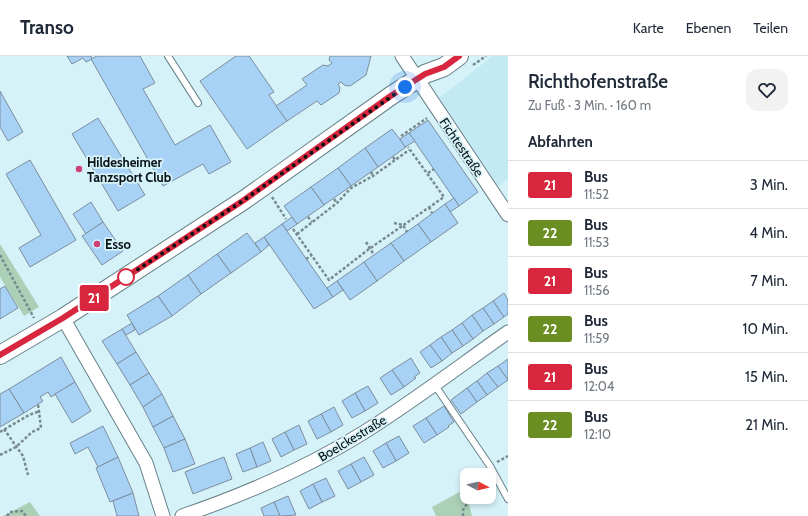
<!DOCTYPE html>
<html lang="de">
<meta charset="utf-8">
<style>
:root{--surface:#fff;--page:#f2f2f3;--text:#1f2937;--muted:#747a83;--line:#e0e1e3}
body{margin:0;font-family:Cabin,sans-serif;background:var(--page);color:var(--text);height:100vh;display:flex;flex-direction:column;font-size:15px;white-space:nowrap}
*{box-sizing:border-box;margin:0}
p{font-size:13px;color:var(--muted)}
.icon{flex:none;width:22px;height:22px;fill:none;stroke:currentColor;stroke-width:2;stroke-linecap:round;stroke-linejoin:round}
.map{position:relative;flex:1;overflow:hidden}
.drawer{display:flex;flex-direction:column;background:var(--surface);width:300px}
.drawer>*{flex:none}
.badge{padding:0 8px;border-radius:3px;font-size:14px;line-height:26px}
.needle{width:26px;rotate:97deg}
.fabs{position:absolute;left:460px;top:412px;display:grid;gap:8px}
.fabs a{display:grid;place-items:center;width:36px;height:36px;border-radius:8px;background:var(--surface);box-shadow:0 2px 6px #0003;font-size:20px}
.you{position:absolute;width:20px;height:20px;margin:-10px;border:3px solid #fff;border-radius:50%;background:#1a73e8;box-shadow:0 0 0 6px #1a73e833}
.map>.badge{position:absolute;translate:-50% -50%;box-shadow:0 0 0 2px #fff}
h2{padding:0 20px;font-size:15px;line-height:36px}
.round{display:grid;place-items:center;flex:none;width:42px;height:42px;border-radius:12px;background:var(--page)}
.head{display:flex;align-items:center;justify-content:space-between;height:68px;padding:0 20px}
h1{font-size:19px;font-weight:600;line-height:30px}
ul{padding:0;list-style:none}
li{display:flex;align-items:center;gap:12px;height:48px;padding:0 20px;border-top:1px solid var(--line)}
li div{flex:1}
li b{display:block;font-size:15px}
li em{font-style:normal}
li .badge{min-width:44px;font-weight:700;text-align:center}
header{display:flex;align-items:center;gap:24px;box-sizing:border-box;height:56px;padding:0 20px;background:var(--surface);border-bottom:1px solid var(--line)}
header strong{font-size:19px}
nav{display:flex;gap:22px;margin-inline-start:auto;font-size:14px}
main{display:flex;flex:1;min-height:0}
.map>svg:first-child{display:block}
.built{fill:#c3e9f2}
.green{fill:#abd0b6}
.building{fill:#a7d2f6;stroke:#7c8e9e}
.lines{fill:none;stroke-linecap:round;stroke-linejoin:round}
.lane-casing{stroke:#688188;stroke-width:8}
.street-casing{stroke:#688188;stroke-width:15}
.secondary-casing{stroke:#688188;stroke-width:20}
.path{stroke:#778a8f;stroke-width:2.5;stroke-dasharray:3 2;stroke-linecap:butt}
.lane{stroke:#fff;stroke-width:6}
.street{stroke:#fff;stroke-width:13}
.secondary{stroke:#fff;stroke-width:18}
.line-casing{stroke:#fff;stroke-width:9}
.line{stroke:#d7263d;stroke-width:6}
.walk{stroke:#081214;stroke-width:4;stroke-dasharray:0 7.2}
.poi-dot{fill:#cc4176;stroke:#d6f2f9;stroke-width:1.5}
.stop-dot{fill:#fff;stroke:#d7263d;stroke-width:2}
.labels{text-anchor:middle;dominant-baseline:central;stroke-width:3.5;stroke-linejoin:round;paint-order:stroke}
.street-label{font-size:13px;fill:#081214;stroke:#d6f2f9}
.poi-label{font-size:13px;font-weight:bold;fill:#081214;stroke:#d6f2f9;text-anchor:start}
</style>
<header>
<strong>Transo</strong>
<nav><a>Karte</a><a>Ebenen</a><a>Teilen</a></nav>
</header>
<main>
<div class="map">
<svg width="508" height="460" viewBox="0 0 508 460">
<rect width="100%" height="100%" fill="#d6f2f9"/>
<!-- built -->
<polygon class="built" points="493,0 508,0 508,123 492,134 435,45"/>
<!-- green -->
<g class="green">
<polygon points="0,188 39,251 24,260 0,221"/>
<polygon points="465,433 472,460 436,460 432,451"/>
<polygon points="30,446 40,460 3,460"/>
</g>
<!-- building -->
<g class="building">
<polygon points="67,0 91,0 92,3 86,6 83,2 72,8"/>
<polygon points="97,0 140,0 155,27 143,33 175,89 210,69 231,106 209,118 203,108 163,130 91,3"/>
<polygon points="236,0 249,0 274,36 269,39 287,65 247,93 200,25"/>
<polygon points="330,0 371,0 366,19 350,30 344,29 341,26 338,28 340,32 339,37 321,49 317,45 287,65 276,50 307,29 302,23 323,9 328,10 332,7 329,4"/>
<polygon points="0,35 23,76 8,85 0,71"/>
<polygon points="98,62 145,139 118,155 72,78"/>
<polygon points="428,64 478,136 459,150 409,77"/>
<polygon points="392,73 406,91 378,111 365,92"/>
<polygon points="409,77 415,85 405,91 400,83"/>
<polygon points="365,92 378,111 351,130 338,112"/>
<polygon points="30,104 76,184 30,211 19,192 41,179 6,118"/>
<polygon points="338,112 351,130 324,149 311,131"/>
<polygon points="311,131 324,149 297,168 284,150"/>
<polygon points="454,142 459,150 450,156 445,148"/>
<polygon points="91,146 103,166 86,178 73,158"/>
<polygon points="445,148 458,167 431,186 418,168"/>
<polygon points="292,161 297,168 287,175 282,168"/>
<polygon points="103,166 123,195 102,209 82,180"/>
<polygon points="282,168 333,241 314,253 264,181"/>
<polygon points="418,168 431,186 404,205 391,187"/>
<polygon points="247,177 261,196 231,217 217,198"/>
<polygon points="264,181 269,189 261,196 255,187"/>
<polygon points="391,187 404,205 377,225 364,206"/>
<polygon points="217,198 231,217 201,238 188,219"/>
<polygon points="364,206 377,225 350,244 337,225"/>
<polygon points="188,219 201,238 172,260 158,240"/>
<polygon points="337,225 343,234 333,241 327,232"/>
<polygon points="5,230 18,252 0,263 0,233"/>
<polygon points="504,237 508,244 508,258 504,261 493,245"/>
<polygon points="158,240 172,260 139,279 127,259"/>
<polygon points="493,245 504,261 494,268 483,252"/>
<polygon points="483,252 494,268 483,275 472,259"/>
<polygon points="472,259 483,275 473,283 462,267"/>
<polygon points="132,267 135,274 126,279 122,273"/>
<polygon points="462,267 473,283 463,290 452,274"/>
<polygon points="122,273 136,296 117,308 102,285"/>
<polygon points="452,274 463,290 452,297 441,281"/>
<polygon points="441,281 452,297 442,305 430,289"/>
<polygon points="430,289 442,305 431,312 420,296"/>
<polygon points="136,296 149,317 130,329 117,308"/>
<polygon points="61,301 75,326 51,341 48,336 40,341 43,345 24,357 9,333"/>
<polygon points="411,302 420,317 414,321 416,322 404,331 392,314"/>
<polygon points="508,303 508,324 498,310"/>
<polygon points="498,310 508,324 498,331 487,317"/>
<polygon points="392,314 404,331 391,339 380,322"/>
<polygon points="149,317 162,338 143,351 130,329"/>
<polygon points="487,317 498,331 487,339 477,325"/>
<polygon points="477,325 487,339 477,346 467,332"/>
<polygon points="75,326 91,355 72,367 55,338"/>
<polygon points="368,330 378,347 365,355 355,337"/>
<polygon points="467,332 477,346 461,358 451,344"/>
<polygon points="9,333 24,357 0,371 0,338"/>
<polygon points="355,337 365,355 352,362 342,345"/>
<polygon points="162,338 173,360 153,371 143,351"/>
<polygon points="444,350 454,366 448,370 449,371 437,379 426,362"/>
<polygon points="334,351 343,369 331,376 321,358"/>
<polygon points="321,358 331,376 317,383 308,365"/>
<polygon points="173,360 185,383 164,392 153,371"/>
<polygon points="426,362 437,379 424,387 413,370"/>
<polygon points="299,369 307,388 294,394 285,376"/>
<polygon points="103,370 118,401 98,411 88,391 75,398 70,387"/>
<polygon points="285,376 294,394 281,401 272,383"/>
<polygon points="399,380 409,397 396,405 386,387"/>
<polygon points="185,383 195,408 173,416 164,392"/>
<polygon points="263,386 271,405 257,411 250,392"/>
<polygon points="386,387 396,405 383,412 373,395"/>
<polygon points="250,392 257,411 243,416 236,398"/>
<polygon points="118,401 133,437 110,446 96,412"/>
<polygon points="224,401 232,423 193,438 185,416"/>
<polygon points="364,401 374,419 361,426 351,408"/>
<polygon points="351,408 361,426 348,433 338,415"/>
<polygon points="326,422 335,440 322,446 313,428"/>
<polygon points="313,428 322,446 309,453 300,435"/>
<polygon points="133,437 139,460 117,460 113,445"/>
<polygon points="288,440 296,459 280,460 274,446"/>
<polygon points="274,446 280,460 264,460 261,452"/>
</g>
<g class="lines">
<!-- lane casing -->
<g class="lane-casing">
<g id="lane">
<polyline points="168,0 198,47"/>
<polyline points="434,328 490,410 508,443"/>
</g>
</g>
<!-- street casing -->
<g class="street-casing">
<g id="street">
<polyline points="402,0 508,159"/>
<polyline points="63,262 146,407 163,460"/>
<path d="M182,460C246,438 309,411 366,375C415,344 461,309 508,276"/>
</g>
</g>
<!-- secondary casing -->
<g class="secondary-casing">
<polyline id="secondary" points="0,299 63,262 244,144 392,39 425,18 444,11 459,0"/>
</g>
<!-- path -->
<g class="path">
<polyline points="473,9 486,0"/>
<polyline points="401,80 427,62"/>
<polyline points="393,101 396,105"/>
<polyline points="371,116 373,120"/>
<polyline points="428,117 434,113"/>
<polyline points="272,141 286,163"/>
<polyline points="334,143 337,147"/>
<polyline points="429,151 432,157"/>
<polyline points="308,161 312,166"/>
<polyline points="394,167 403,169 407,176"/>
<polyline points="293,173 329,224 369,193 444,141 408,91"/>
<polyline points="297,178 337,147 351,132 373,120 409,94"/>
<polyline points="366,186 374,199"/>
<polyline points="0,199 34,262"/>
<polyline points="306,203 311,200"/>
<polyline points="4,373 23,400 28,419"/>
<polyline points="0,376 29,359 40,355"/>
<polyline points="0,399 16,391 32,376 41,372 38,348"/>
<polyline points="497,406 508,400"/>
<polyline points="7,460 10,456 22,455 26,460"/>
<polyline points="463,460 463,454 471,441"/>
</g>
<!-- lane -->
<use href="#lane" class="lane"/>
<!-- street -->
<use href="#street" class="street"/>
<!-- secondary -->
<use href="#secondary" class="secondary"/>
</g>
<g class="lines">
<!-- line casing -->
<g class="line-casing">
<polyline id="line" points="0,299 63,262 244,144 392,39 425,18 444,11 459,0"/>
</g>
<!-- line -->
<use href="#line" class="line"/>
<!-- walk -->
<polyline class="walk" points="126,221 244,144 405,31"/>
</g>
<!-- markers -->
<g class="poi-dot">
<circle cx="79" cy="113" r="4"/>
<circle cx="97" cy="188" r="4"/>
</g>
<circle class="stop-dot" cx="126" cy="221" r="8"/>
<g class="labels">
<!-- street labels -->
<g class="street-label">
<text transform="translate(462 91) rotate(56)">Fichtestraße</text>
<text transform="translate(352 382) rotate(-31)">Boelckestraße</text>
</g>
<!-- poi labels -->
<g class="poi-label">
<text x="87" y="106">Hildesheimer<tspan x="87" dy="15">Tanzsport Club</tspan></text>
<text x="105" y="188">Esso</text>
</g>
</g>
</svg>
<div class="fabs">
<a><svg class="needle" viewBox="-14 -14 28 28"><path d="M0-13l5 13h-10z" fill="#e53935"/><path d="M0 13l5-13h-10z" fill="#747a83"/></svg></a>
</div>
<div class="you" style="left:405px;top:31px"></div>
<b class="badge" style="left:94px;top:242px;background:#d7263d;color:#fff">21</b>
</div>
<section class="drawer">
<div class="head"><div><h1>Richthofenstraße</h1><p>Zu Fuß · 3 Min. · 160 m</p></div><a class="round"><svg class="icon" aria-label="heart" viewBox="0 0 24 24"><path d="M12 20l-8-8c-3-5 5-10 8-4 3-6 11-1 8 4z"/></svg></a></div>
<h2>Abfahrten</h2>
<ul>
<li><span class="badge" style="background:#d7263d;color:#fff">21</span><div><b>Bus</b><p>11:52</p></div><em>3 Min.</em></li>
<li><span class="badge" style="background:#6b8e23;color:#fff">22</span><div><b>Bus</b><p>11:53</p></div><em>4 Min.</em></li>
<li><span class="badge" style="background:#d7263d;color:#fff">21</span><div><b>Bus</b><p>11:56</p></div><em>7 Min.</em></li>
<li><span class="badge" style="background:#6b8e23;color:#fff">22</span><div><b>Bus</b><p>11:59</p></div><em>10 Min.</em></li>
<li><span class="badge" style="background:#d7263d;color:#fff">21</span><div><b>Bus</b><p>12:04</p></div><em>15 Min.</em></li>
<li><span class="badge" style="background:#6b8e23;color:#fff">22</span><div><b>Bus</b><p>12:10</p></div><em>21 Min.</em></li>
</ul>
</section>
</main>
